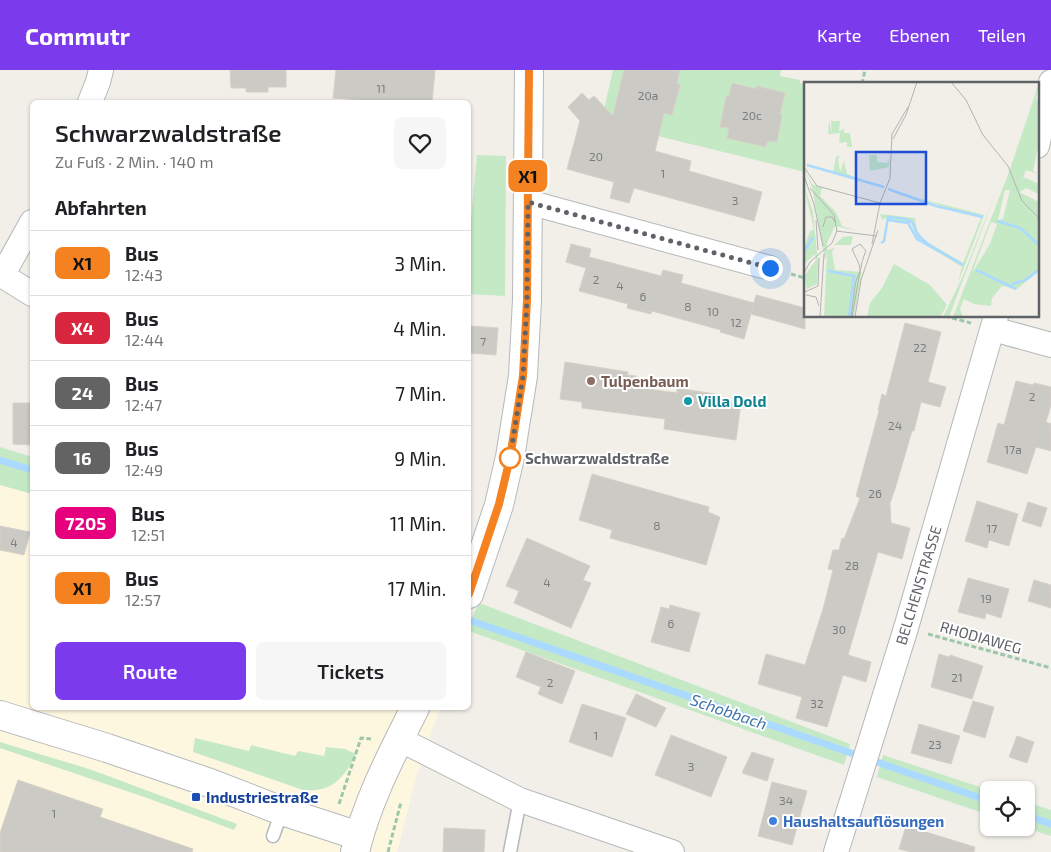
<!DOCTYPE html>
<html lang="de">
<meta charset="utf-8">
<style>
:root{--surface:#fff;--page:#f6f6f6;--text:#202124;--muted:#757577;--line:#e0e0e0;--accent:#7c3aed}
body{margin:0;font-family:"Exo 2",sans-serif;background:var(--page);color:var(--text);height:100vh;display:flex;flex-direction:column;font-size:19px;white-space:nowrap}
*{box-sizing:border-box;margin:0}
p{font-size:16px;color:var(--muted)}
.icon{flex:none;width:28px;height:28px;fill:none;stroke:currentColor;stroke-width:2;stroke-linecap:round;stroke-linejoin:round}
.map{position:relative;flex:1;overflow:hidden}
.details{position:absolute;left:30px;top:30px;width:441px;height:610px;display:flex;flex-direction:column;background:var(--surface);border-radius:8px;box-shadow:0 1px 4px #0004}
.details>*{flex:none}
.badge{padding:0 10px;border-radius:8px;font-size:18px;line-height:32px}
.buttons{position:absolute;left:980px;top:711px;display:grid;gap:10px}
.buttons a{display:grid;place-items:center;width:55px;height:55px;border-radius:8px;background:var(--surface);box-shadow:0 1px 4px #0004;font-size:25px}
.you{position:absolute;width:25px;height:25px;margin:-12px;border:4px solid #fff;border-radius:50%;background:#1a73e8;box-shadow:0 0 0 8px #1a73e833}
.map>.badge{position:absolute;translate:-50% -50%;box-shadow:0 0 0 2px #fff}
h2{padding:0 25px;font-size:19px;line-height:45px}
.round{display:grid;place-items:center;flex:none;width:52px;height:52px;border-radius:8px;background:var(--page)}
.overview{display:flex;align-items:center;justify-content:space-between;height:85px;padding:0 25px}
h1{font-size:24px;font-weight:600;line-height:38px}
.action{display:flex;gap:10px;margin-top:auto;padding:10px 25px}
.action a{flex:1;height:58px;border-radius:8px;background:var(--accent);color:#fff;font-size:20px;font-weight:600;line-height:58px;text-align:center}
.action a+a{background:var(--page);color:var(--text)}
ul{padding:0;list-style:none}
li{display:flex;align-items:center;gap:15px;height:65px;padding:0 25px;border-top:1px solid var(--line)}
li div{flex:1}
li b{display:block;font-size:19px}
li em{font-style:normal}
li .badge{min-width:55px;font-weight:700;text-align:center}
header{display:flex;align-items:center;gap:30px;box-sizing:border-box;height:70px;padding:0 25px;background:var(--accent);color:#fff}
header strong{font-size:24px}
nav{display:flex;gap:28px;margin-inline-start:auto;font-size:18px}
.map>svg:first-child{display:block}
.commercial{fill:#fef7e0}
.green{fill:#c5e8c5;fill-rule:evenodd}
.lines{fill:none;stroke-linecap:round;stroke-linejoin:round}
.stream{stroke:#aadaff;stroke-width:7}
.building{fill:#cccac5;stroke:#d6d1c6}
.service-casing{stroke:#b5b8bc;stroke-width:15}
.minor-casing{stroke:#b5b8bc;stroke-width:26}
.tertiary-casing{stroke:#b5b8bc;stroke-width:30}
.path{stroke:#9cc7a9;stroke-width:3;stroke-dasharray:5 2.5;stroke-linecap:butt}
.service{stroke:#fff;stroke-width:12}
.minor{stroke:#fff;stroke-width:24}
.tertiary{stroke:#fff;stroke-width:28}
.line-casing{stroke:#fff;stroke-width:11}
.line{stroke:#f58220;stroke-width:8}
.walk{stroke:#5f6368;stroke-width:5;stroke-dasharray:0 9}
.education-dot{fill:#8d6e63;stroke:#fff;stroke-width:2}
.culture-dot{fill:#0f9aa8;stroke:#fff;stroke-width:2}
.stop-dot{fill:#fff;stroke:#f58220;stroke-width:2.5}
.transit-dot{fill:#1a4fb4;stroke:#fff;stroke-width:2}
.shop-dot{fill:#3f7fe0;stroke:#fff;stroke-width:2}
.labels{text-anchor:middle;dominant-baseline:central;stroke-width:4;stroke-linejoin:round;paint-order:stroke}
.number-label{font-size:12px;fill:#7a7d7f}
.education-label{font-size:15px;font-weight:bold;fill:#785e54;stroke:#fff;text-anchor:start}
.culture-label{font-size:15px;font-weight:bold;fill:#0d838f;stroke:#fff;text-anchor:start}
.stop-label{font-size:15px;font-weight:bold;fill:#5f6368;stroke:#fff;text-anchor:start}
.street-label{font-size:15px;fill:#5f6368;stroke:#fff}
.transit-label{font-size:15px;font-weight:bold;fill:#164399;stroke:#fff;text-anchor:start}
.shop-label{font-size:15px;font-weight:bold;fill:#366cbe;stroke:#fff;text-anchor:start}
.water-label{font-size:16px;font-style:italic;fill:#4174aa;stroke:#fff}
.inset-river{fill:none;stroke:#aadaff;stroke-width:2.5}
.inset-road{fill:none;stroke:#b3b3b1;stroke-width:1}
.view{fill:#1d4ed8;fill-opacity:0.15;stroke:#1d4ed8;stroke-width:2.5}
.inset-edge{fill:none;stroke:#5f6368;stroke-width:2.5}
</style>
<header>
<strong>Commutr</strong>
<nav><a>Karte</a><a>Ebenen</a><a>Teilen</a></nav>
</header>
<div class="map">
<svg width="1051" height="782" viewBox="0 0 1051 782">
<rect width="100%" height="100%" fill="#f1efe8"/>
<!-- commercial -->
<polygon class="commercial" points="0,415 32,424 32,638 440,638 417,704 397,782 0,782"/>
<!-- green -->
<g class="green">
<path d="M613,0H624L664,43L672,45L680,15L677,14L680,1L677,0H781L780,6L800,10V13L806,14L805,102L601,52ZM732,13L756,19L757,16L769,19V22L785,26L780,44L777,72L767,71L766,77L727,68L729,58L720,57L726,27L729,26Z"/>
<polygon points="477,85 506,86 505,226 469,224 469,160 470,160"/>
<polygon points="0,377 32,387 32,424 0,415"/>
<polygon points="479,533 850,674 844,695 469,561 469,554"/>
<path d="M195,668L249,681L251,675L295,686L298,681L324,686L326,677L345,679L356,684C344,708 332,723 303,720L193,682Z"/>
<polygon points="0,672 92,700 237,754 234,760 147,728 0,678"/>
<polygon points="883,685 989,720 989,745 877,707"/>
<polygon points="1026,732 1051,740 1051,766 1026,758"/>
</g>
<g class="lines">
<!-- stream -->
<g class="stream">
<polyline points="0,390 32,400"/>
<polyline points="469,550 989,731"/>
<polyline points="1026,745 1051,754"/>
</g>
</g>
<!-- building -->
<g class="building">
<polygon points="230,0 286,0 286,17 268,17 268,22 246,22 246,18 231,18"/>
<polygon points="336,0 435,0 432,32 391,32 333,28"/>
<polygon points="624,0 680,0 677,14 680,15 672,45 664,43 655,81 691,91 689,101 762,122 754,151 634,118 629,133 610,128 614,112 567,99 580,51 568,37 582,23 589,30 594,26 613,46"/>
<polygon points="732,13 756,19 757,16 785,23 780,44 782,45 777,72 767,71 766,77 727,68 729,58 720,57 726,27 729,26"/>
<polygon points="571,174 591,179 589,187 661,206 663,200 683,205 681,213 754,233 744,269 720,262 721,260 652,241 651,244 627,238 628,234 579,221 586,198 566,192"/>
<polygon points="756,225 805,238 805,259 751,244"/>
<polygon points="905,253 941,262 928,312 946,317 940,337 921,332 914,361 912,361 895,419 890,433 891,453 910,458 902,489 878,482 848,585 871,592 866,612 843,605 827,657 796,648 802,627 758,614 766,584 805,595 823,539 833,500 828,499 833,480 839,480 842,468 844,469 860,428 856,426 879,341 878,340 882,324 886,326"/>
<polygon points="469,256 498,258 496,285 469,283"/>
<polygon points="565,292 628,302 627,305 636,306 634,317 677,323 677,318 715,324 714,329 741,333 736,370 664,359 665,349 582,338 582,332 560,329"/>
<polygon points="1016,311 1033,315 1034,313 1051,317 1051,335 1046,352 1051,354 1051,381 1036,377 1027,404 987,392 998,353 1004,355"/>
<polygon points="13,333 32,333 32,375 13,374"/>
<polygon points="592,404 709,437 708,442 720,447 706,495 610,468 612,460 579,450"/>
<polygon points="977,431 1018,444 1009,476 989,470 987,478 965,471"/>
<polygon points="1028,432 1047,438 1041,457 1022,451"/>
<polygon points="0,456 30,462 24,485 0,480"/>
<polygon points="527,468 590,496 583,510 591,513 571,558 514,533 519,521 506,516"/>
<polygon points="968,508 1009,519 1001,548 986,543 985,549 958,542"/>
<polygon points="1034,510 1051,515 1051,538 1028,531"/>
<polygon points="670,535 700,543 689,582 651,572 661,537 669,539"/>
<polygon points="526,582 575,601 562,634 538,624 541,617 516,607"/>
<polygon points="939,584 949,587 950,585 983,596 972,629 931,617"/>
<polygon points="636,624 666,638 656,657 626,644"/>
<polygon points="973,631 994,637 985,668 963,661"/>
<polygon points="582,634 626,648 612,687 569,672"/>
<polygon points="919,654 960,666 951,694 911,683"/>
<polygon points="671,665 727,687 711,727 655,705"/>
<polygon points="1017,666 1034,672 1027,693 1009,687"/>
<polygon points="752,682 774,689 767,711 742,703"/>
<polygon points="18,710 103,739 100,747 193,779 192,782 0,782 0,763"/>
<polygon points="772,712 807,721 792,775 758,766"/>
<polygon points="906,756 975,777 974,782 911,782 899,779"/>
<polygon points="444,758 485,760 484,782 443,782"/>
</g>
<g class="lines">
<!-- service casing -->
<g class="service-casing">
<g id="service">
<polyline points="273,766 282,741"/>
<polyline points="510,782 520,730"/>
</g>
</g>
<!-- minor casing -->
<g class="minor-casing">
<g id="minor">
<polyline points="90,32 98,12 101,0"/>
<polyline points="1037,76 1051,12"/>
<polyline points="528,132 770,198"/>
<polyline points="0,204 32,224"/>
<polyline points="2,206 32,152"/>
<polyline points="993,259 1051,275"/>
<polyline points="399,669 520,730 672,782"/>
<polyline points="836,782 906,558 996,246"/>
</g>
</g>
<!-- tertiary casing -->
<g class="tertiary-casing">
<g id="tertiary">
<polyline points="469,524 499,435 510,387 523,306 527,230 529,0"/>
<polyline points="0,645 107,678 210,713 282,741 359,766"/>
<path d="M355,782C367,731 392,684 415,638"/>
</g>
</g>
<!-- path -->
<g class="path">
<polyline points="862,14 865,0"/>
<polyline points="791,204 805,208"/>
<polyline points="945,246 971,253"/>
<polyline points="928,564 1051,598"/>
<polyline points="339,734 361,668 371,669"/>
<polyline points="388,782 401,732"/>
</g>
<!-- service -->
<use href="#service" class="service"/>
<!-- minor -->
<use href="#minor" class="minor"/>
<!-- tertiary -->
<use href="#tertiary" class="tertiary"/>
</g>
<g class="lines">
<!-- line casing -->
<g class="line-casing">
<polyline id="line" points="469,524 499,434 510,388 523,306 527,230 529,0"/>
</g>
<!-- line -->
<use href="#line" class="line"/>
<!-- walk -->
<polyline class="walk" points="510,388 523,306 527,230 528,132 770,198"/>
</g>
<!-- markers -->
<circle class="education-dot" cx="591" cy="311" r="5"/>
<circle class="culture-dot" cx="688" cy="331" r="5"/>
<circle class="stop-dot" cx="510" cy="388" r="10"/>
<rect class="transit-dot" x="191" y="722" width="10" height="10" rx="2.5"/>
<circle class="shop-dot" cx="773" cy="751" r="5"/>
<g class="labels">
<!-- number labels -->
<g class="number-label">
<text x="381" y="18">11</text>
<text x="648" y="25">20a</text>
<text x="752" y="45">20c</text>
<text x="596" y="86">20</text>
<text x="663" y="103">1</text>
<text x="735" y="130">3</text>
<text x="596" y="209">2</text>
<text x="620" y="215">4</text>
<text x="643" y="226">6</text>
<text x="688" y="236">8</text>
<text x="713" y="241">10</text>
<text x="736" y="252">12</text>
<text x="483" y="271">7</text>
<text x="920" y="277">22</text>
<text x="1032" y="326">2</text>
<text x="895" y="355">24</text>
<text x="1013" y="379">17a</text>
<text x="875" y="423">26</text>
<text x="657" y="455">8</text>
<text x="992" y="458">17</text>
<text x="14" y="472">4</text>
<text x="852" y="495">28</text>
<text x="547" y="512">4</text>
<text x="986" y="528">19</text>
<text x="671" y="553">6</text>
<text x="839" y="559">30</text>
<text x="957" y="607">21</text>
<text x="550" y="612">2</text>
<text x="817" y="633">32</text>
<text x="596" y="665">1</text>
<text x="935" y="674">23</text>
<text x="691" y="696">3</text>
<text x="786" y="730">34</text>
<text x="54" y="743">1</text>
</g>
<!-- education labels -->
<g class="education-label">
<text x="601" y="311">Tulpenbaum</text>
</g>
<!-- culture labels -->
<g class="culture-label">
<text x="698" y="331">Villa Dold</text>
</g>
<!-- stop labels -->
<g class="stop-label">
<text x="525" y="388">Schwarzwaldstraße</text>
</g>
<!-- street labels -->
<g class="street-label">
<text transform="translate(918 515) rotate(-73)">BELCHENSTRASSE</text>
<text transform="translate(981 567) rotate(16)">RHODIAWEG</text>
</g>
<!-- transit labels -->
<g class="transit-label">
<text x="206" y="727">Industriestraße</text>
</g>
<!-- shop labels -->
<g class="shop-label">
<text x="783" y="751">Haushaltsauflösungen</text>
</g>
<!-- water labels -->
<g class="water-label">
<text transform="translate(729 641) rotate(19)">Schobbach</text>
</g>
</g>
<!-- overview -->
<g transform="translate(804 12)">
<rect width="235" height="235" fill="#f1efe8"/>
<path d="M235,1L232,17L235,19V61L229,89L235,92L222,88L219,95L235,102V112L222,106L215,110L235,120V189L213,207L198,204L188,216L187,224L170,222L160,217L156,227L159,235H149L205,90ZM201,108H206L199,137L194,138ZM187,140L193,142L186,162L168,191ZM25,39L28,51L27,39H36L35,49L40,47V51H46L48,65H43V60L35,61L36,51L24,52ZM36,73L34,77L36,90L40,79L43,92L81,106L29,91L32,75ZM65,73H73V80L83,81L86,76L85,85L66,89ZM0,87L8,102L18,106L16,114L32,130L38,144L54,149L31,144L23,161V168L31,166L28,170L31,188L58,190L50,235H20L23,170L21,178L8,105ZM0,104L9,130L14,181L13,202L3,207L1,193L12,178L11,172L0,182V166L6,149L10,148ZM193,108L145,235H139L158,196ZM110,115L180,133L154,201L158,185L114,158L107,141L81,136L78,138L76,132L111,136L113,148L120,158L159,181L177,136ZM49,154L47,163H30L39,155ZM90,182L126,203L143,223L136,235H63L66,221L78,206Z" fill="#c5e8c5" fill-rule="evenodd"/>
<path class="inset-river" d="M3,83L80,105M84,107L132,124L179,135M84,138L104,141L113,157L158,182M193,139L216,146L235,163M77,161L80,159L84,135L101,137L108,140L114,153L125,163L159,183M0,170L9,155M172,188L212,207M24,189L50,194L45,235M208,202L221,198L235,188"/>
<path class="inset-road" d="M147,0L162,18L179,53L204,84L218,119L235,136M89,57L102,33L113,0M0,85L13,104L76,121M0,94L10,122L19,164M6,106L30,133L33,149M12,138L14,168M19,145L22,135H28L31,140M32,149L73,154M68,162L76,121L86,96L88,52L104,25M0,191L6,180L28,161L33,149M1,210L14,204L15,176M2,213L12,215L15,224M16,235L20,172M47,235L51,204L52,199L56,189V188L57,186L58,180L61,171L62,169L56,162L48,167L55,182L56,186V189L48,235M51,235L57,198L74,148"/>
<path class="view" d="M52,70H122V122H52Z"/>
<rect width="235" height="235" class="inset-edge"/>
</g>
</svg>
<div class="buttons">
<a><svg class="icon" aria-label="locate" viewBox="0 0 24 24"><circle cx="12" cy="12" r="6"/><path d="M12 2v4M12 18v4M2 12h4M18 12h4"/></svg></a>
</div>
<div class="you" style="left:770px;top:198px"></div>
<b class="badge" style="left:528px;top:106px;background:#f58220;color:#111">X1</b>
<section class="details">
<div class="overview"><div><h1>Schwarzwaldstraße</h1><p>Zu Fuß · 2 Min. · 140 m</p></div><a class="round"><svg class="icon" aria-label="heart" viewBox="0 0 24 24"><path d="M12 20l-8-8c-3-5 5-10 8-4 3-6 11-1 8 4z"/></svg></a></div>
<h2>Abfahrten</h2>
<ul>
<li><span class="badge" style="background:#f58220;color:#111">X1</span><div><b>Bus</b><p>12:43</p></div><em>3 Min.</em></li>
<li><span class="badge" style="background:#d7263d;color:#fff">X4</span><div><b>Bus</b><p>12:44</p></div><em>4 Min.</em></li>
<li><span class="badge" style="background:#646363;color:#fff">24</span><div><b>Bus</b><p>12:47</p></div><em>7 Min.</em></li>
<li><span class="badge" style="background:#646363;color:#fff">16</span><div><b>Bus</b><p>12:49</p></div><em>9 Min.</em></li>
<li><span class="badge" style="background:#e6007e;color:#fff">7205</span><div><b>Bus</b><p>12:51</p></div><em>11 Min.</em></li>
<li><span class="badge" style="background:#f58220;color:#111">X1</span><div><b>Bus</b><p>12:57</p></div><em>17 Min.</em></li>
</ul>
<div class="action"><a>Route</a><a>Tickets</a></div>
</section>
</div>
